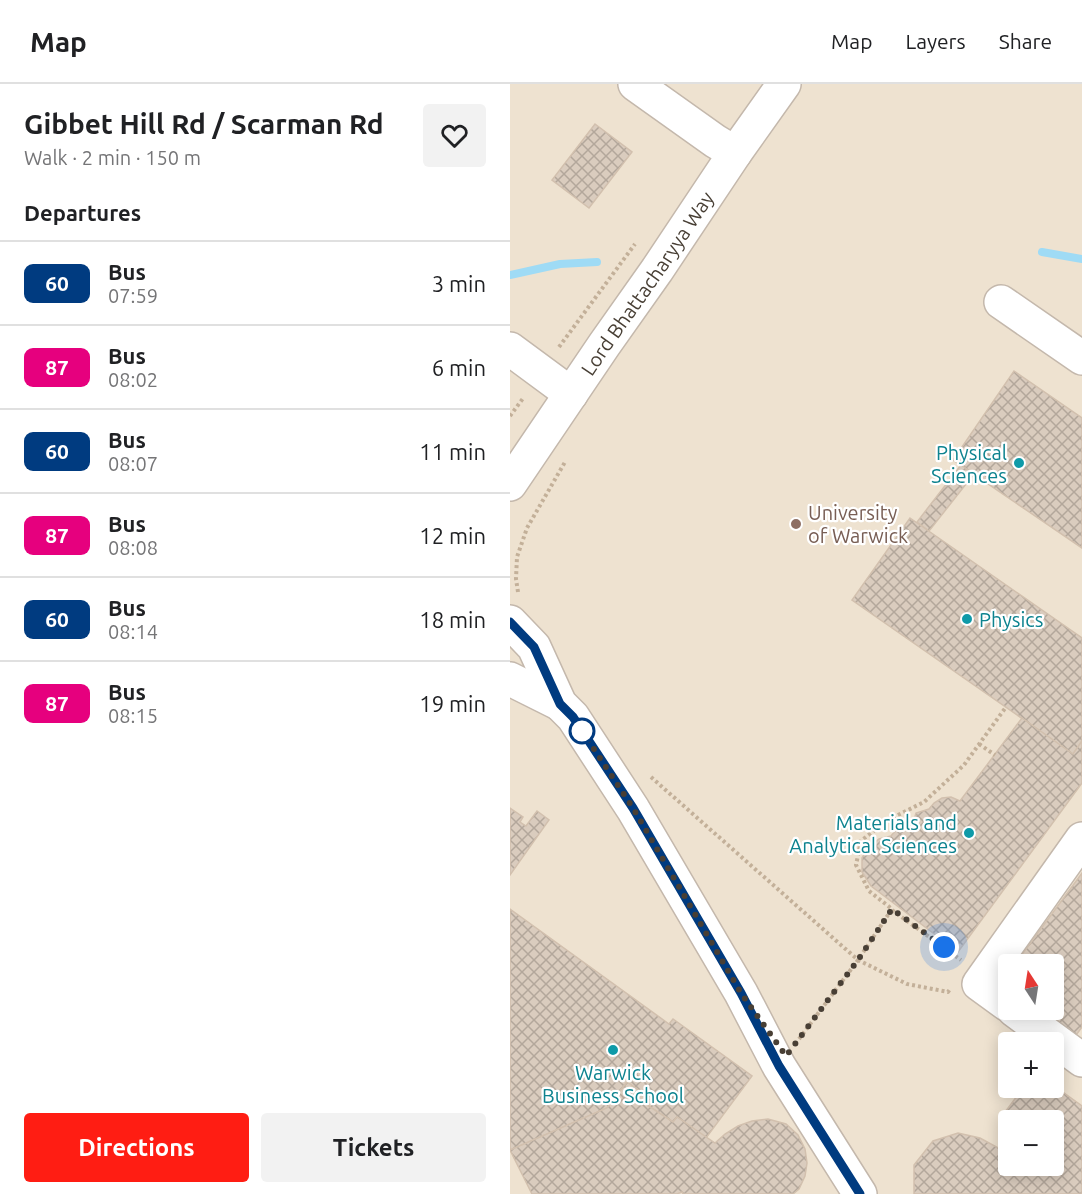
<!DOCTYPE html>
<meta charset="utf-8">
<style>
:root{--surface:#fff;--page:#f2f2f2;--text:#202124;--muted:#757577;--line:#e0e0e0;--accent:#ff1d13}
body{margin:0;font-family:Ubuntu,sans-serif;background:var(--page);color:var(--text);height:100vh;display:flex;flex-direction:column;font-size:22px;white-space:nowrap}
*{box-sizing:border-box;margin:0}
p{font-size:20px;color:var(--muted)}
.icon{flex:none;width:33px;height:33px;fill:none;stroke:currentColor;stroke-width:2;stroke-linecap:round;stroke-linejoin:round}
.map{position:relative;flex:1;overflow:hidden}
.panel{display:flex;flex-direction:column;background:var(--surface);width:510px}
.panel>*{flex:none}
.badge{padding:0 12px;border-radius:9px;font-size:21px;line-height:39px}
.needle{width:39px;rotate:348deg}
.controls{position:absolute;left:488px;top:870px;display:grid;gap:12px}
.controls a{display:grid;place-items:center;width:66px;height:66px;border-radius:6px;background:var(--surface);box-shadow:0 3px 15px #0003;font-size:30px}
.you{position:absolute;width:30px;height:30px;margin:-15px;border:4px solid #fff;border-radius:50%;background:#1a73e8;box-shadow:0 0 0 9px #1a73e833}
.map>.badge{position:absolute;translate:-50% -50%;box-shadow:0 0 0 3px #fff}
h2{padding:0 24px;font-size:22px;line-height:54px}
.round{display:grid;place-items:center;flex:none;width:63px;height:63px;border-radius:6px;background:var(--page)}
.head{display:flex;align-items:center;justify-content:space-between;height:102px;padding:0 24px}
h1{font-size:28px;font-weight:600;line-height:45px}
.button{display:flex;gap:12px;margin-top:auto;padding:12px 24px}
.button a{flex:1;height:69px;border-radius:6px;background:var(--accent);color:#fff;font-size:24px;font-weight:600;line-height:69px;text-align:center}
.button a+a{background:var(--page);color:var(--text)}
ul{padding:0;list-style:none}
li{display:flex;align-items:center;gap:18px;height:84px;padding:0 24px;border-top:2px solid var(--line)}
li div{flex:1}
li b{display:block;font-size:22px}
li em{font-style:normal}
li .badge{min-width:66px;font-weight:700;text-align:center}
header{display:flex;align-items:center;gap:36px;box-sizing:border-box;height:84px;padding:0 30px;background:var(--surface);border-bottom:2px solid var(--line)}
header strong{font-size:28px}
nav{display:flex;gap:33px;margin-inline-start:auto;font-size:21px}
main{display:flex;flex:1;min-height:0}
.map>svg:first-child{display:block}
.education{fill:#eee2d0;fill-rule:evenodd}
.lines{fill:none;stroke-linecap:round;stroke-linejoin:round}
.stream{stroke:#9fdbf5;stroke-width:8}
.building{fill:url(#building-cross-hatch);stroke:#d2c0ae;stroke-width:1.5}
.minor-casing{stroke:#c4b8ac;stroke-width:36}
.path{stroke:#c3b099;stroke-width:4;stroke-dasharray:3 3;stroke-linecap:butt}
.minor{stroke:#fff;stroke-width:33}
.line-casing{stroke:#fff;stroke-width:14}
.line{stroke:#003b80;stroke-width:9}
.walk{stroke:#483f35;stroke-width:6;stroke-dasharray:0 10.8}
.culture-dot{fill:#0f9aa8;stroke:#fff;stroke-width:2}
.education-dot{fill:#8d6e63;stroke:#fff;stroke-width:2}
.stop-dot{fill:#fff;stroke:#003b80;stroke-width:3}
.labels{text-anchor:middle;dominant-baseline:central;stroke-width:4.5;stroke-linejoin:round;paint-order:stroke}
.street-label{font-size:20px;fill:#483f35;stroke:#fff}
.culture-label{font-size:20px;fill:#0d838f;stroke:#fff;text-anchor:end}
.education-label{font-size:20px;fill:#785e54;stroke:#fff;text-anchor:start}
</style>
<header>
<strong>Map</strong>
<nav><a>Map</a><a>Layers</a><a>Share</a></nav>
</header>
<main>
<section class="panel">
<div class="head"><div><h1>Gibbet Hill Rd / Scarman Rd</h1><p>Walk · 2 min · 150 m</p></div><a class="round"><svg class="icon" aria-label="heart" viewBox="0 0 24 24"><path d="M12 20l-8-8c-3-5 5-10 8-4 3-6 11-1 8 4z"/></svg></a></div>
<h2>Departures</h2>
<ul>
<li><span class="badge" style="background:#003b80;color:#fff">60</span><div><b>Bus</b><p>07:59</p></div><em>3 min</em></li>
<li><span class="badge" style="background:#e6007e;color:#fff">87</span><div><b>Bus</b><p>08:02</p></div><em>6 min</em></li>
<li><span class="badge" style="background:#003b80;color:#fff">60</span><div><b>Bus</b><p>08:07</p></div><em>11 min</em></li>
<li><span class="badge" style="background:#e6007e;color:#fff">87</span><div><b>Bus</b><p>08:08</p></div><em>12 min</em></li>
<li><span class="badge" style="background:#003b80;color:#fff">60</span><div><b>Bus</b><p>08:14</p></div><em>18 min</em></li>
<li><span class="badge" style="background:#e6007e;color:#fff">87</span><div><b>Bus</b><p>08:15</p></div><em>19 min</em></li>
</ul>
<div class="button"><a>Directions</a><a>Tickets</a></div>
</section>
<div class="map">
<svg width="572" height="1110" viewBox="0 0 572 1110">
<defs>
<pattern id="building-cross-hatch" width="8" height="8" patternUnits="userSpaceOnUse" patternTransform="scale(1.5)"><rect width="8" height="8" fill="#daccbe"/><path d="M0 0l8 8M0 8l8-8" fill="none" stroke="#b3a79b"/></pattern>
</defs>
<rect width="100%" height="100%" fill="#f4efe7"/>
<!-- education -->
<path class="education" d="M0,0H572V1110H0ZM498,880H543V926H498ZM498,958H543V1004H498ZM498,1036H543V1082H498Z"/>
<g class="lines">
<!-- stream -->
<g class="stream">
<polyline points="532,168 572,175"/>
<polyline points="0,191 50,180 87,178"/>
</g>
</g>
<!-- building -->
<g class="building">
<polygon points="85,40 122,68 79,124 42,96"/>
<polygon points="504,287 572,334 572,464 443,376"/>
<polygon points="451,381 464,390 419,447 407,438"/>
<polygon points="400,434 572,554 572,657 563,670 342,516"/>
<polygon points="512,634 563,670 572,657 572,699 448,868 361,802 352,788 352,774 357,765 369,755 381,752 391,740 404,736 406,729 419,725 424,719 432,714 441,713 450,717"/>
<polygon points="0,724 13,733 10,738 16,742 27,727 39,736 0,791"/>
<polygon points="572,789 572,943 564,954 524,926 543,926 543,880 505,880"/>
<polygon points="0,825 159,940 163,935 242,992 196,1054 167,1033 163,1038 137,1021 141,1015 117,998 97,1024 0,1066"/>
<polygon points="543,997 552,1003 550,1006 572,1022 572,1110 404,1110 404,1081 423,1057 448,1049 470,1054 490,1065 498,1054 498,1082 543,1082 543,1036 498,1036 492,1032 513,1004 543,1004"/>
<polygon points="117,998 141,1015 137,1021 163,1038 167,1033 205,1059 215,1050 228,1042 242,1037 258,1035 276,1040 288,1051 295,1065 297,1079 295,1092 289,1105 283,1110 173,1110 172,1108 167,1110 22,1110 0,1066 97,1024"/>
</g>
<g class="lines">
<!-- minor casing -->
<g class="minor-casing">
<g id="minor">
<polyline points="125,0 205,57 225,69"/>
<polyline points="491,218 572,274"/>
<polyline points="0,265 61,310"/>
<path id="s1" d="M0,400L94,261L147,186L225,69L274,0"/>
<polyline points="0,538 24,563 50,620 63,633 123,725 231,909 269,982 350,1110"/>
<polyline points="0,595 50,620"/>
<polyline points="498,921 469,900 572,755"/>
<polyline points="504,926 572,976"/>
</g>
</g>
<!-- path -->
<g class="path">
<polyline points="49,263 125,160"/>
<polyline points="0,332 14,313"/>
<polyline points="8,508 6,495 7,473 17,444 55,378"/>
<polyline points="469,660 485,671"/>
<polyline points="141,693 348,876 397,900 438,908 440,905"/>
<polyline points="382,826 451,876"/>
<polyline points="289,955 348,876 382,825 359,807 346,781 351,757 376,737 414,718 454,681 496,623"/>
</g>
<!-- minor -->
<use href="#minor" class="minor"/>
</g>
<g class="lines">
<!-- line casing -->
<g class="line-casing">
<polyline id="line" points="0,538 24,563 50,620 63,633 123,724 231,909 269,982 350,1110"/>
</g>
<!-- line -->
<use href="#line" class="line"/>
<!-- walk -->
<polyline class="walk" points="72,647 123,724 231,909 276,972 348,876 382,825 434,863"/>
</g>
<!-- markers -->
<g class="culture-dot">
<circle cx="509" cy="379" r="6"/>
<circle cx="457" cy="535" r="6"/>
<circle cx="459" cy="749" r="6"/>
<circle cx="103" cy="966" r="6"/>
</g>
<circle class="education-dot" cx="286" cy="440" r="6"/>
<circle class="stop-dot" cx="72" cy="647" r="12"/>
<g class="labels">
<!-- street labels -->
<g class="street-label">
<text stroke="none"><textPath href="#s1" startOffset="243">Lord Bhattacharyya Way</textPath></text>
</g>
<!-- culture labels -->
<g class="culture-label">
<text x="497" y="368">Physical<tspan x="497" dy="23">Sciences</tspan></text>
<text x="469" y="535" text-anchor="start">Physics</text>
<text x="447" y="738">Materials and<tspan x="447" dy="23">Analytical Sciences</tspan></text>
<text x="103" y="988" text-anchor="middle">Warwick<tspan x="103" dy="23">Business School</tspan></text>
</g>
<!-- education labels -->
<g class="education-label">
<text x="298" y="428">University<tspan x="298" dy="23">of Warwick</tspan></text>
</g>
</g>
</svg>
<div class="controls">
<a><svg class="needle" viewBox="-14 -14 28 28"><path d="M0-13l5 13h-10z" fill="#e53935"/><path d="M0 13l5-13h-10z" fill="#757577"/></svg></a>
<a>+</a>
<a>−</a>
</div>
<div class="you" style="left:434px;top:863px"></div>
</div>
</main>
